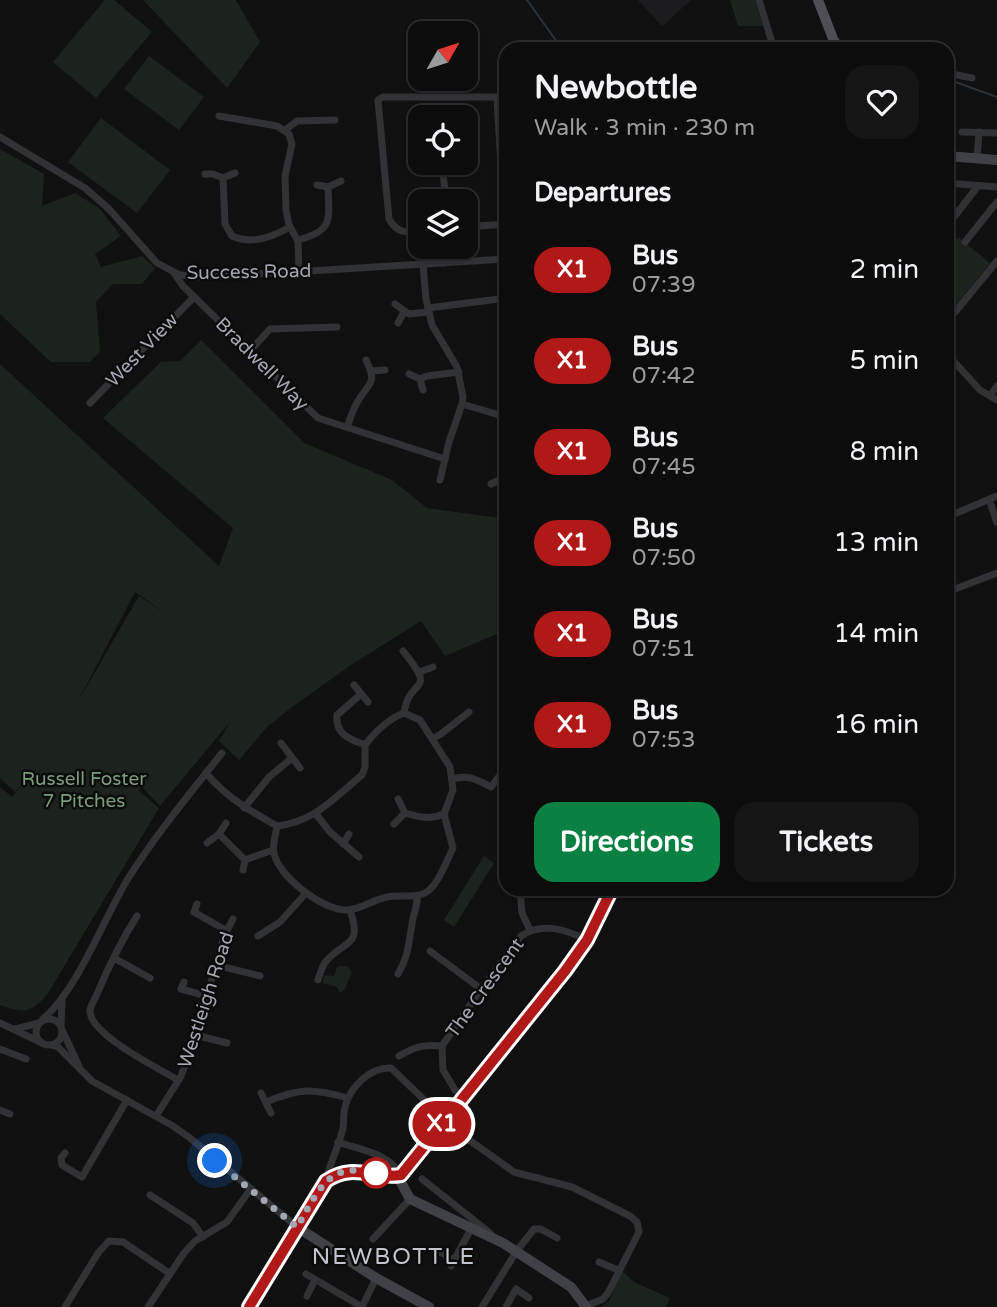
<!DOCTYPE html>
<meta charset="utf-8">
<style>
:root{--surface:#0c0c0d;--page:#151516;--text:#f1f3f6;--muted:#9a9b9d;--line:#2c2c2e;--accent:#0b8043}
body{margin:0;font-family:"Varela Round",sans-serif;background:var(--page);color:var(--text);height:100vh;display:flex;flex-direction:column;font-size:26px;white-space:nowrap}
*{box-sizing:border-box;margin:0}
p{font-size:23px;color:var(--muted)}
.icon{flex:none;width:38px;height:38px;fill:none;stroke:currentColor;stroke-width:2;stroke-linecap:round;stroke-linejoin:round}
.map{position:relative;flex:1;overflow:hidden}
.side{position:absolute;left:499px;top:42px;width:455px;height:854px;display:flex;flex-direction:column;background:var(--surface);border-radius:21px;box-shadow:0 2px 5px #0004,0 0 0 2px var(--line)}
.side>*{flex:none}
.badge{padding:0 14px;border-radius:23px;font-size:24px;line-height:46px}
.needle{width:46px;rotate:51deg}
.buttons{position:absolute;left:408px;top:21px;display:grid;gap:14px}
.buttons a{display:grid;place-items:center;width:70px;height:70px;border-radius:14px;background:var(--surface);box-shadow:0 2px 5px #0004,0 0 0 2px var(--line);font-size:35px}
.you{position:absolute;width:35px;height:35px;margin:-18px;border:5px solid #fff;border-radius:50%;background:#1a73e8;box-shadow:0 0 0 10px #1a73e833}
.map>.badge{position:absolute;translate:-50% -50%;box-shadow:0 0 0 4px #fff}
h2{padding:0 35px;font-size:26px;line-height:63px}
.round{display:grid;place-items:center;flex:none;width:74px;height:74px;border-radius:21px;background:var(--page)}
.head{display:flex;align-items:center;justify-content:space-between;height:119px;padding:0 35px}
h1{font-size:33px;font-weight:800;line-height:52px}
.button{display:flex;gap:14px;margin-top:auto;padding:14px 35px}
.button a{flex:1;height:80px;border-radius:21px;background:var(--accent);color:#fff;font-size:28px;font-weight:800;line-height:80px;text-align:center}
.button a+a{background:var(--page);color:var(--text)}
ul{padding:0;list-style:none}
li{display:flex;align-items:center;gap:21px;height:91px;padding:0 35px}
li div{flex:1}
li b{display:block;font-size:26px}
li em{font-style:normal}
li .badge{min-width:77px;font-weight:700;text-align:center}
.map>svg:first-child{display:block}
.built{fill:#1c1c1e}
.green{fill:#1c231d;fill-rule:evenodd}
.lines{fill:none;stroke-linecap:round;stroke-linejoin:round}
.stream{stroke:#2a3339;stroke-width:2}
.street{stroke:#313236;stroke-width:7}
.secondary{stroke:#3f4146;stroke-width:10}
.primary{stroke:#4d4f55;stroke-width:10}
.line-casing{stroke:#fff;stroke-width:16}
.line{stroke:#b11919;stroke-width:10}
.walk{stroke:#a2a7b1;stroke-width:7;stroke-dasharray:0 12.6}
.stop-dot{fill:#fff;stroke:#b11919;stroke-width:3.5}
.labels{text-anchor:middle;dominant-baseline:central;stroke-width:5;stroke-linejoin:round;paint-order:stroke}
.street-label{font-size:19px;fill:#a2a7b1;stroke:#0b0b0c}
.park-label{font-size:19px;fill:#799c7a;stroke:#0b0b0c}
.quarter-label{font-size:23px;letter-spacing:2px;fill:#c2c6ce;stroke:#0b0b0c}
</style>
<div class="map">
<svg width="997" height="1307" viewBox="0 0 997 1307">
<rect width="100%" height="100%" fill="#101011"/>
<!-- built -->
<polygon class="built" points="638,0 691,0 662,26"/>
<!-- green -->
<g class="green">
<polygon points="105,0 114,0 152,32 96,98 53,62"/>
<polygon points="143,0 236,0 260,42 227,88"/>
<polygon points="730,0 755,0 763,26 738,26"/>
<polygon points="149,56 204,97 179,130 124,89"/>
<polygon points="101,118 170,170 137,213 68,162"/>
<polygon points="0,149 44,174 42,206 75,193 99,208 121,236 95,254 101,267 142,256 155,268 142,284 113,284 96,302 100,351 90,362 51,362 0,314"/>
<polygon points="958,237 990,263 948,315 947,297 951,292 947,288 947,251"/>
<path d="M201,340L304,443L392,480L427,508L506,519V630L445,656L421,621L351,665L288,710L267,727L239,760L219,741L230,722L160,806L141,786L139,791L159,808L47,995C29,1014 24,1013 0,1005V787L12,797L26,779L15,792L0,778V364L219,566L233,528L103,418L161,362L180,361ZM135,592L172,618L139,596L77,703Z"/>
<polygon points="484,856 494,863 454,927 444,920"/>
<polygon points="340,966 347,966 352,972 345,989 340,993 337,987 323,983 324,975 334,976 337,967"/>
<polygon points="622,1271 634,1282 670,1298 666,1307 600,1307 609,1301"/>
</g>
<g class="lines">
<!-- stream -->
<g class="stream">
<polyline points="527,0 562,49"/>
<polyline points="947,79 997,97"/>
</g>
<!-- street -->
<g class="street">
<polyline points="759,0 774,49"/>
<polyline points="834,40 850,49"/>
<polyline points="947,73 972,78"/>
<polyline points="497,98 501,166 506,166"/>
<polyline points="219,116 277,126 289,134 292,144 285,176 286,210 289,225 298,241 299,272"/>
<polyline points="285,130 297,121 335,120"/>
<polyline points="962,132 997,133"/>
<polyline points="0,137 85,188 109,209 157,263 180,275 199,277 309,271 506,259"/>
<polyline points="977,158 979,132"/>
<polyline points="442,163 446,201"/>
<polyline points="205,174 213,174 223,178 235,173"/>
<path d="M223,178L225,224L232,236C252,245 272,237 290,227"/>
<polyline points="947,183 997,187"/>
<polyline points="947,184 948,156"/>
<polyline points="317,185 328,187 341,181"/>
<polyline points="947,226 978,186"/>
<polyline points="466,227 506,224"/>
<path d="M420,231C405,233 397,233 389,219L378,100L383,97H506"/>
<path d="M298,240C334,230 329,220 328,187"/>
<polyline points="965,242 997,202"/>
<polyline points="443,247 444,263"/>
<polyline points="423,265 426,299 432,325 457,367 463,397 462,404 449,442 440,480"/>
<polyline points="174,273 183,286 318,418 445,459"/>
<polyline points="395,304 409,314 429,312"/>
<polyline points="428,308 499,299"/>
<polyline points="947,322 997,261"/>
<polyline points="398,323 404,312"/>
<polyline points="250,351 270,329 337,327"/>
<polyline points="948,355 980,390 997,400"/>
<polyline points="372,371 385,370"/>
<polyline points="409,374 420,379 423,390"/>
<polyline points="420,379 427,376 459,372"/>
<polyline points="990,396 997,386"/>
<polyline points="90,403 194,297"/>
<polyline points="462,404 506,417"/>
<path d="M347,427C350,419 353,409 358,401C369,382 378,384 366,360"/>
<polyline points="506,458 501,469 506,483"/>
<polyline points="491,484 503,478"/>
<polyline points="989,499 997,523"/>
<polyline points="947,517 997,496"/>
<polyline points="947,579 951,590"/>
<polyline points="947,592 997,573"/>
<path d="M403,651C439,695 409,676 404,713"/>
<polyline points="420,672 433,667"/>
<polyline points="354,685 368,702"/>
<path d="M361,694L337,715C335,734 349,739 365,745"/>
<polyline points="432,739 441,734 469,712"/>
<polyline points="281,743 300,768"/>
<path d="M222,753L206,773C226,797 250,811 277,826C276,834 272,845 274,853C278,876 323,911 347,910C360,910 374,899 387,897C399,894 414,899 425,893C438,886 446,862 453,848L444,814L453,790L450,767L420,720L404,713C388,719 375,732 365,745V767L362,775C334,798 314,822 277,826"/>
<path d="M453,779C468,774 478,780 491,787L500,775"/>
<path d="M398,799L405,813C418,817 431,820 444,814"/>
<polyline points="244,808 269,777 292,758"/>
<polyline points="316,814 330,832 359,857"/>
<polyline points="394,824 405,813"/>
<polyline points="219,834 245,860 243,870"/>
<polyline points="207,843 219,834 226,823"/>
<polyline points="343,844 349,834"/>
<polyline points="245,860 273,850"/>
<polyline points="520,889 522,913 530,930"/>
<polyline points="197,904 194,912 227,931"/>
<path d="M137,916C121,941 108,968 97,994C95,999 91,1005 90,1010C88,1034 160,1069 178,1080"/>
<polyline points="258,936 280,922 306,893"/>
<polyline points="430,951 481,989"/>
<polyline points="114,958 150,978"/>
<polyline points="216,965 260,976"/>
<path d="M398,974C409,955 408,945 412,924C413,914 418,907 417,896"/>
<path d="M318,980C320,974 322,965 327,960C345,940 363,947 350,910"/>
<polyline points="184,982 181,989 207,996"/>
<circle cx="49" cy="1032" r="13"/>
<path d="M43,1019C79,988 103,919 129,877C152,841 179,807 206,773"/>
<polyline points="0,1023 40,1042"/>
<polyline points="61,1025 62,1001"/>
<polyline points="15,1029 39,1023"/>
<polyline points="63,1032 79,1066"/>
<polyline points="195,1035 227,1043"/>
<polyline points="51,1045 58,1047 92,1081 173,1126 190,1138 297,1227"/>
<polyline points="0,1049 26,1059"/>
<path d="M399,1056C414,1047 424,1044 442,1046"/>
<polyline points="261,1093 271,1113"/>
<path d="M464,1098L455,1090L443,1070L442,1046L481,989L521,936C542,922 565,929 587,940"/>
<path d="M266,1102C300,1088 312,1088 348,1098"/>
<polyline points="0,1110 10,1114"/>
<polyline points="156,1116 180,1078 190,1054 225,934 233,919"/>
<polyline points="444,1122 514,1172 572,1187 630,1216 637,1222 639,1232 608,1293 603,1299 586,1306"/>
<path d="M338,1142C360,1150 389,1153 401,1175"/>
<polyline points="65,1153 61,1158 62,1165 82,1177 127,1100"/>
<polyline points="422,1179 490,1233"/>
<path d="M326,1180C330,1163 339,1146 343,1128C344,1121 343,1114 345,1107C350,1087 370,1067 391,1068L437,1112"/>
<polyline points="150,1195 193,1223 203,1237"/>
<polyline points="373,1239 410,1199"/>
<polyline points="440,1252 454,1260"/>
<polyline points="599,1262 618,1270"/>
<polyline points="451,1266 472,1227"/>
<polyline points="306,1274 362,1307"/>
<polyline points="307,1296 315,1280"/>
<polyline points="65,1307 98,1253 109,1241 123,1242 169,1273"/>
<polyline points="148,1307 184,1253 195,1241 227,1222 250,1190"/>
<polyline points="362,1307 376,1278"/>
<polyline points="482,1307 516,1252 534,1229 541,1229 557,1238"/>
<polyline points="506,1307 516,1289 529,1298"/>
</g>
<!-- secondary -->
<g class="secondary">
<polyline points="947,156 997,160"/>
<polyline points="398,1177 410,1199 503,1243 571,1287 586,1307"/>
<polyline points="297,1227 376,1278 429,1307"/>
</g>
<!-- primary -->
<g class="primary">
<polyline points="818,0 837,49"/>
<path d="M249,1307L326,1181C355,1162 373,1180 401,1175L565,971L587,940L612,889"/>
</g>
</g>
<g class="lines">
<!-- line casing -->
<g class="line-casing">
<path id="line" d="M249,1307L326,1181C354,1162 373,1180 401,1175L565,971L587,940L612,889"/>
</g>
<!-- line -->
<use href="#line" class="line"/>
<!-- walk -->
<path class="walk" d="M215,1161L297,1227C310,1207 321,1175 347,1171C357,1169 370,1172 380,1173H376"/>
</g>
<!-- markers -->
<circle class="stop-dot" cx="376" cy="1173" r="14"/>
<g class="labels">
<!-- street labels -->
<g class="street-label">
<text transform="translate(249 272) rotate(-1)">Success Road</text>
<text transform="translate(142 350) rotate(-46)">West View</text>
<text transform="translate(262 364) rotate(45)">Bradwell Way</text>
<text transform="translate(485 988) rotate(-54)">The Crescent</text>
<text transform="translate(206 1000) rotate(-72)">Westleigh Road</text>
</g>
<!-- park labels -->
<g class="park-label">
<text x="84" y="779">Russell Foster<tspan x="84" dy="22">7 Pitches</tspan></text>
</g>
<!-- quarter labels -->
<g class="quarter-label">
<text x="394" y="1257">NEWBOTTLE</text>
</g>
</g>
</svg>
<div class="buttons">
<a><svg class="needle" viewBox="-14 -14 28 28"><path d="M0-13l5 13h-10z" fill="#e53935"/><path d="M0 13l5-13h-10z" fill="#9a9b9d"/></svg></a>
<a><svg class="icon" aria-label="locate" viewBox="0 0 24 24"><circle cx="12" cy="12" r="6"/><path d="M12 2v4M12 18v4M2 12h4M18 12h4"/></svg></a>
<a><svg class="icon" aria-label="layers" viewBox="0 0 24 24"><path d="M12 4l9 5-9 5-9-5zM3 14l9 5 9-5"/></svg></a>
</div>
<div class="you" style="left:215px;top:1161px"></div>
<b class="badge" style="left:442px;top:1124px;background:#b11919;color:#fff">X1</b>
<section class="side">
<div class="head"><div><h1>Newbottle</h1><p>Walk · 3 min · 230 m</p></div><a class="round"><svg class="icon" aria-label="heart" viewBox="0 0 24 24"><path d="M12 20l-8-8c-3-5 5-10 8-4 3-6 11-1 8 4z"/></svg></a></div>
<h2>Departures</h2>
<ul>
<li><span class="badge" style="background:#b11919;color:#fff">X1</span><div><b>Bus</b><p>07:39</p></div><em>2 min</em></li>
<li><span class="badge" style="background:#b11919;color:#fff">X1</span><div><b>Bus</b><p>07:42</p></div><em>5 min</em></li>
<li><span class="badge" style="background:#b11919;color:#fff">X1</span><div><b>Bus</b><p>07:45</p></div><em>8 min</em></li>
<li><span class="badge" style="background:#b11919;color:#fff">X1</span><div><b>Bus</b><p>07:50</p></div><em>13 min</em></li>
<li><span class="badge" style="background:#b11919;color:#fff">X1</span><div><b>Bus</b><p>07:51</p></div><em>14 min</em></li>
<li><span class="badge" style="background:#b11919;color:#fff">X1</span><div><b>Bus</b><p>07:53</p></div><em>16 min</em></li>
</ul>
<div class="button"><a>Directions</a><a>Tickets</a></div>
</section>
</div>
